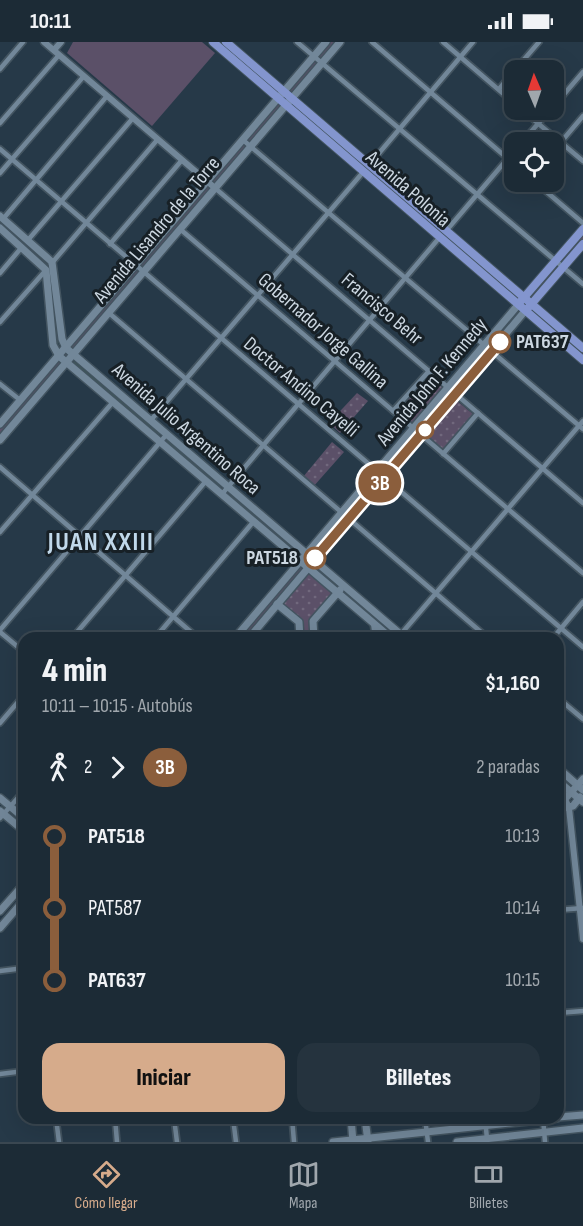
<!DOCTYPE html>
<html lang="es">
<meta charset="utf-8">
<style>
:root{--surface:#1c2b36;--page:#25333e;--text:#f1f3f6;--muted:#a0a7ad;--line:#3a4751;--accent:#d6ab8b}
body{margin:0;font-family:"Sofia Sans Condensed",sans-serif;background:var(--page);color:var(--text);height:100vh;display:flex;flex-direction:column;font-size:22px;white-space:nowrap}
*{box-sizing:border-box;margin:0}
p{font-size:20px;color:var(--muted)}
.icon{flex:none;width:33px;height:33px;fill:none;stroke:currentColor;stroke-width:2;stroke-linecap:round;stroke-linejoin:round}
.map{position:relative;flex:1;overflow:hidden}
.side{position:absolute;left:18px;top:590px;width:546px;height:492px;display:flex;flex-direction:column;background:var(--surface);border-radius:18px;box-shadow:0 6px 24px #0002,0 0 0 2px var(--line)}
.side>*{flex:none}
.badge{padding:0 12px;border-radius:20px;font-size:21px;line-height:39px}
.needle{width:39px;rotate:358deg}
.fabs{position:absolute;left:504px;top:18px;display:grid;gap:12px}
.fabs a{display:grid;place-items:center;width:60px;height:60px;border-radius:12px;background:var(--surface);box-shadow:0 6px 24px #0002,0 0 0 2px var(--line);font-size:30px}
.map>.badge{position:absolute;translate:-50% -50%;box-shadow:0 0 0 3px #fff}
.legs{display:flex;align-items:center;gap:9px;height:66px;padding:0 24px;font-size:20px}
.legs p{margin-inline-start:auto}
.overview{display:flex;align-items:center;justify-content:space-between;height:102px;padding:0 24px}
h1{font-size:33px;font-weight:800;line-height:45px}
.primary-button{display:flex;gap:12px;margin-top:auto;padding:12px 24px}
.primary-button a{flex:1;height:69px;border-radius:18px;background:var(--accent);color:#111;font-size:24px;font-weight:800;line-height:69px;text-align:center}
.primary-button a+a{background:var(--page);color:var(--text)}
ul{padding:0 24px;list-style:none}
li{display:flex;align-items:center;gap:21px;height:72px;font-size:22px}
li i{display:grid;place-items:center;width:9px;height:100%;margin:0 8px;background:currentColor}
li i::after{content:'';width:15px;height:15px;margin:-8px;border:4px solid;border-radius:50%;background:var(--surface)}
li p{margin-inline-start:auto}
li:first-child i{background:linear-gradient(#0000 50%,currentColor 0)}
li:last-child i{background:linear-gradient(currentColor 50%,#0000 0)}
.status{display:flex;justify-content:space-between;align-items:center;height:42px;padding:0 30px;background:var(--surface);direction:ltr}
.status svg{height:16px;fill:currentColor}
.dock{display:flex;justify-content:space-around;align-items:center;height:84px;border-top:2px solid var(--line);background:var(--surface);font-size:16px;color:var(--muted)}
.dock a{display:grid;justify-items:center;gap:3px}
.dock .on{color:var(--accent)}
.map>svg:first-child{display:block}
.grass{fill:#5b5068}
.park{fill:url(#park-dots)}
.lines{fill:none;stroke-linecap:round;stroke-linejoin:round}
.stream{stroke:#3f5a59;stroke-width:1.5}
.minor-casing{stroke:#435460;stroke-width:8}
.tertiary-casing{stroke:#435460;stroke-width:9}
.secondary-casing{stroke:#435460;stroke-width:10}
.primary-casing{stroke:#435460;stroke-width:10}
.minor{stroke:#728799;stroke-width:4.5}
.tertiary{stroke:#728799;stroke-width:6}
.secondary{stroke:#728799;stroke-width:7}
.primary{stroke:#8395ce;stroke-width:8}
.line-1-casing{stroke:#fff;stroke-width:14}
.line-1{stroke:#8b5e3c;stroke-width:9}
.stop-1-dot{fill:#fff;stroke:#8b5e3c;stroke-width:3}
.labels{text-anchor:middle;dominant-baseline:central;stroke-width:6;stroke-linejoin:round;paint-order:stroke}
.street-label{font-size:20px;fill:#cdd8e2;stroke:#172026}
.stop-label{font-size:20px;font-weight:bold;fill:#cdd8e2;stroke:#172026;text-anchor:start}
.district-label{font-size:26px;font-weight:bold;letter-spacing:1.5px;fill:#c0d8ea;stroke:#172026}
</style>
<div class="status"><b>10:11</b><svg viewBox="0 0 49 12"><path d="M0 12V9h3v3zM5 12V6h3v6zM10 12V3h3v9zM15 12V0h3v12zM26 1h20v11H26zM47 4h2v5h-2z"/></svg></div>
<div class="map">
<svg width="583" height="1100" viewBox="0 0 583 1100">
<defs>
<pattern id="park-dots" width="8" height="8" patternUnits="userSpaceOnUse" patternTransform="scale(1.5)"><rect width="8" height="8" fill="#5b5068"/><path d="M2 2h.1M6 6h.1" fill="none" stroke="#71687d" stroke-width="1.8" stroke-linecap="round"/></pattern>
</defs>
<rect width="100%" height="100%" fill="#263948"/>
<!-- grass -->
<g class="grass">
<polygon points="73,0 202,0 215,11 152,84 67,11"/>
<polygon points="213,0 226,0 284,50 326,0 340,0 292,56 524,256 583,187 583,202 531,262 583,306 583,318 526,269 308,525 337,551 313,579 314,595 300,595 299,580 277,562 249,595 235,595 518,263 286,63 0,398 0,382 278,57"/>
</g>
<!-- park -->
<g class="park">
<polygon points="429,333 443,345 412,381 398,369"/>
<polygon points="357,351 368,359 340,391 329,381"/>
<polygon points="456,358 473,372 443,408 426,393"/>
<polygon points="332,400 344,410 313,445 303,435"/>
<path d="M303,536C315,536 321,543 329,550L330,554L309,576L303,577L281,562Z"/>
</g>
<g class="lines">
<!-- stream -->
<g class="stream">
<polyline points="0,180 43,216"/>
<polyline points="54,258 58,307"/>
<polyline points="74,320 159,392"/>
<polyline points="167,399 220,445"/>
<polyline points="231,454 299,512"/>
<polyline points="316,525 338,545"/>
<polyline points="346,551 398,596"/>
<polyline points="558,733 569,742"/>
</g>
<!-- minor casing -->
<g class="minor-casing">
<g id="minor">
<polyline points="297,0 583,242"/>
<polyline points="372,0 514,122"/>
<polyline points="443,0 514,61"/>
<polyline points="0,27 23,0"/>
<polyline points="515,28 539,0"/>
<polyline points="499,47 514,29"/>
<polyline points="554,64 583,30"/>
<polyline points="522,68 583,119"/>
<polyline points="0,81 59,13"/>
<polyline points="243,98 583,387"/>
<polyline points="522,100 550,68"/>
<polyline points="561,100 583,74"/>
<polyline points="0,107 583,605"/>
<polyline points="369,123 473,0"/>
<polyline points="0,131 84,34"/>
<polyline points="535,140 583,181"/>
<polyline points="215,146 583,461"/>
<polyline points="3,177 107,54"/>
<polyline points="180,187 583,531"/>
<polyline points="446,189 514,109"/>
<polyline points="28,198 133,76"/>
<polyline points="110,202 182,118"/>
<polyline points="51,222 158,97"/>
<polyline points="0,231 22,205"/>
<polyline points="109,271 488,596"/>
<polyline points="0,280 46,228"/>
<polyline points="0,342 20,358"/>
<polyline points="393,369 429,329"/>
<polyline points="151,378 364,129"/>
<polyline points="443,412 478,371"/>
<polyline points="0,425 198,596"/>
<polyline points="222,452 440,195"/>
<polyline points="0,490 113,360"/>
<polyline points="373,580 375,596"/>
<polyline points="0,588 167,392"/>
<polyline points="0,590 24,610"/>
<polyline points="401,592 583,379"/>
<polyline points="72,596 206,439"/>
<polyline points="155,596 254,479"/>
<polyline points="553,596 583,560"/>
<polyline points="558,656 583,677"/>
<polyline points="0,681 24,653"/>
<polyline points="0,776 24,749"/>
<polyline points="558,868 583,866"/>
<polyline points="0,929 24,926"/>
<polyline points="558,971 583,969"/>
<polyline points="0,1032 24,1029"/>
<polyline points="56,1076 59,1100"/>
<polyline points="115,1076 117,1100"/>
<polyline points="174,1076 177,1100"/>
<polyline points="233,1076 236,1100"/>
<polyline points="292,1076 294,1100"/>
<polyline points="425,1076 428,1100"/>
<polyline points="485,1076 487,1097"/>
<polyline points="543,1076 545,1100"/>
</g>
</g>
<!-- tertiary casing -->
<g class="tertiary-casing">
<g id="tertiary">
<polyline points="44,0 215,146"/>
<polyline points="54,8 61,0"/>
<polyline points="565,757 569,766 583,897"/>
</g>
</g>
<!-- secondary casing -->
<g class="secondary-casing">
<g id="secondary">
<polyline points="0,174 52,220 62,297 66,306 405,596"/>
<polyline points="0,186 46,228 53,303 59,314 391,596"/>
<polyline points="0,382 326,0"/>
<polyline points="0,398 340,0"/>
<polyline points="277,562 299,580 300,596"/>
<polyline points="235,596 518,263"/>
<polyline points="249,596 525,269"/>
<polyline points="314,596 313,579 340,548"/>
<polyline points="558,726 583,748"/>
<polyline points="558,739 583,760"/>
<polyline points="0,756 24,776"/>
<polyline points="558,758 565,757 583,737"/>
<polyline points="558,767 573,764 580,755"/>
<polyline points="0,769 24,789"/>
<polyline points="0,869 24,842"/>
<polyline points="0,886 24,858"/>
<polyline points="558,1075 583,1073"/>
<polyline points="351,1076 353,1100"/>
<polyline points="365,1076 368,1100"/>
<polyline points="333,1100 557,1076"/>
<polyline points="457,1100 583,1086"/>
</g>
</g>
<!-- primary casing -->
<g class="primary-casing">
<g id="primary">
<polyline points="213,0 583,318"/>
<polyline points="226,0 583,306"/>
<polyline points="521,259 583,187"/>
<polyline points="528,266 583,202"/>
</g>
</g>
<!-- minor -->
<use href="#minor" class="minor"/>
<!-- tertiary -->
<use href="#tertiary" class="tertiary"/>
<!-- secondary -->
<use href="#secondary" class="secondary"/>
<!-- primary -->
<use href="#primary" class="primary"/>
</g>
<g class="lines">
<!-- line-1 casing -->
<g class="line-1-casing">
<polyline id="line-1" points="315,516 500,300"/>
</g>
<!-- line-1 -->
<use href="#line-1" class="line-1"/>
</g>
<!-- markers -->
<g class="stop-1-dot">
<circle cx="500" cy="300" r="10"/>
<circle cx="425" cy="388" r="8"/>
<circle cx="315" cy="516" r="10"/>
</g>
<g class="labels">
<!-- street labels -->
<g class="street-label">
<text transform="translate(408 147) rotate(41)">Avenida Polonia</text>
<text transform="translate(157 188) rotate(-50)">Avenida Lisandro de la Torre</text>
<text transform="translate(382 267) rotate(40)">Francisco Behr</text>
<text transform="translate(323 289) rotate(41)">Gobernador Jorge Gallina</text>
<text transform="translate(432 340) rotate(-50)">Avenida John F. Kennedy</text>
<text transform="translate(301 345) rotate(40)">Doctor Andino Cayelli</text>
<text transform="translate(186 387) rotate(41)">Avenida Julio Argentino Roca</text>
</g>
<!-- stop labels -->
<g class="stop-label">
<text x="516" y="300">PAT637</text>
<text x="298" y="516" text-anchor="end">PAT518</text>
</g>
<!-- district labels -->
<g class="district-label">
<text x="101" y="500">JUAN XXIII</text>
</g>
</g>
</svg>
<div class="fabs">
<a><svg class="needle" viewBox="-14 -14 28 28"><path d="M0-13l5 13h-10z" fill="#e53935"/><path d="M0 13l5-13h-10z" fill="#a0a7ad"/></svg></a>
<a><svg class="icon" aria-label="locate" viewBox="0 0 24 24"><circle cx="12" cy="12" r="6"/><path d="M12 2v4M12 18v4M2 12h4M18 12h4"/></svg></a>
</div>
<b class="badge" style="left:380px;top:441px;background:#8b5e3c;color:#fff">3B</b>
<section class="side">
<div class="overview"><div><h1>4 min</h1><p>10:11 – 10:15 · Autobús</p></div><b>$1,160</b></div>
<div class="legs"><svg class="icon" aria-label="walk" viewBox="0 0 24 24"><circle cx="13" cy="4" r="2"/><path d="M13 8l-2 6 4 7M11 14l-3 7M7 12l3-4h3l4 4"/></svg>2<svg class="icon" aria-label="forward" viewBox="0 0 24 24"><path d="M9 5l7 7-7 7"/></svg><b class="badge" style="background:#8b5e3c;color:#fff">3B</b><p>2 paradas</p></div>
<ul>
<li><i style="color:#8b5e3c"></i><b>PAT518</b><p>10:13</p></li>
<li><i style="color:#8b5e3c"></i><span>PAT587</span><p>10:14</p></li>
<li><i style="color:#8b5e3c"></i><b>PAT637</b><p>10:15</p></li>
</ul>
<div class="primary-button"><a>Iniciar</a><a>Billetes</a></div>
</section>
</div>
<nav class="dock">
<a class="on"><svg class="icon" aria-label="directions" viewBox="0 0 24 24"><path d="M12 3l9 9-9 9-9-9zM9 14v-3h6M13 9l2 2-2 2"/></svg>Cómo llegar</a>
<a><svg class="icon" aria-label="map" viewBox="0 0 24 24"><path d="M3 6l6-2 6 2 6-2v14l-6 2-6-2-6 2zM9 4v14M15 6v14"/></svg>Mapa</a>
<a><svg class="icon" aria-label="tickets" viewBox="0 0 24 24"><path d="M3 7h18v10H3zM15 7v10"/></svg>Billetes</a>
</nav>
